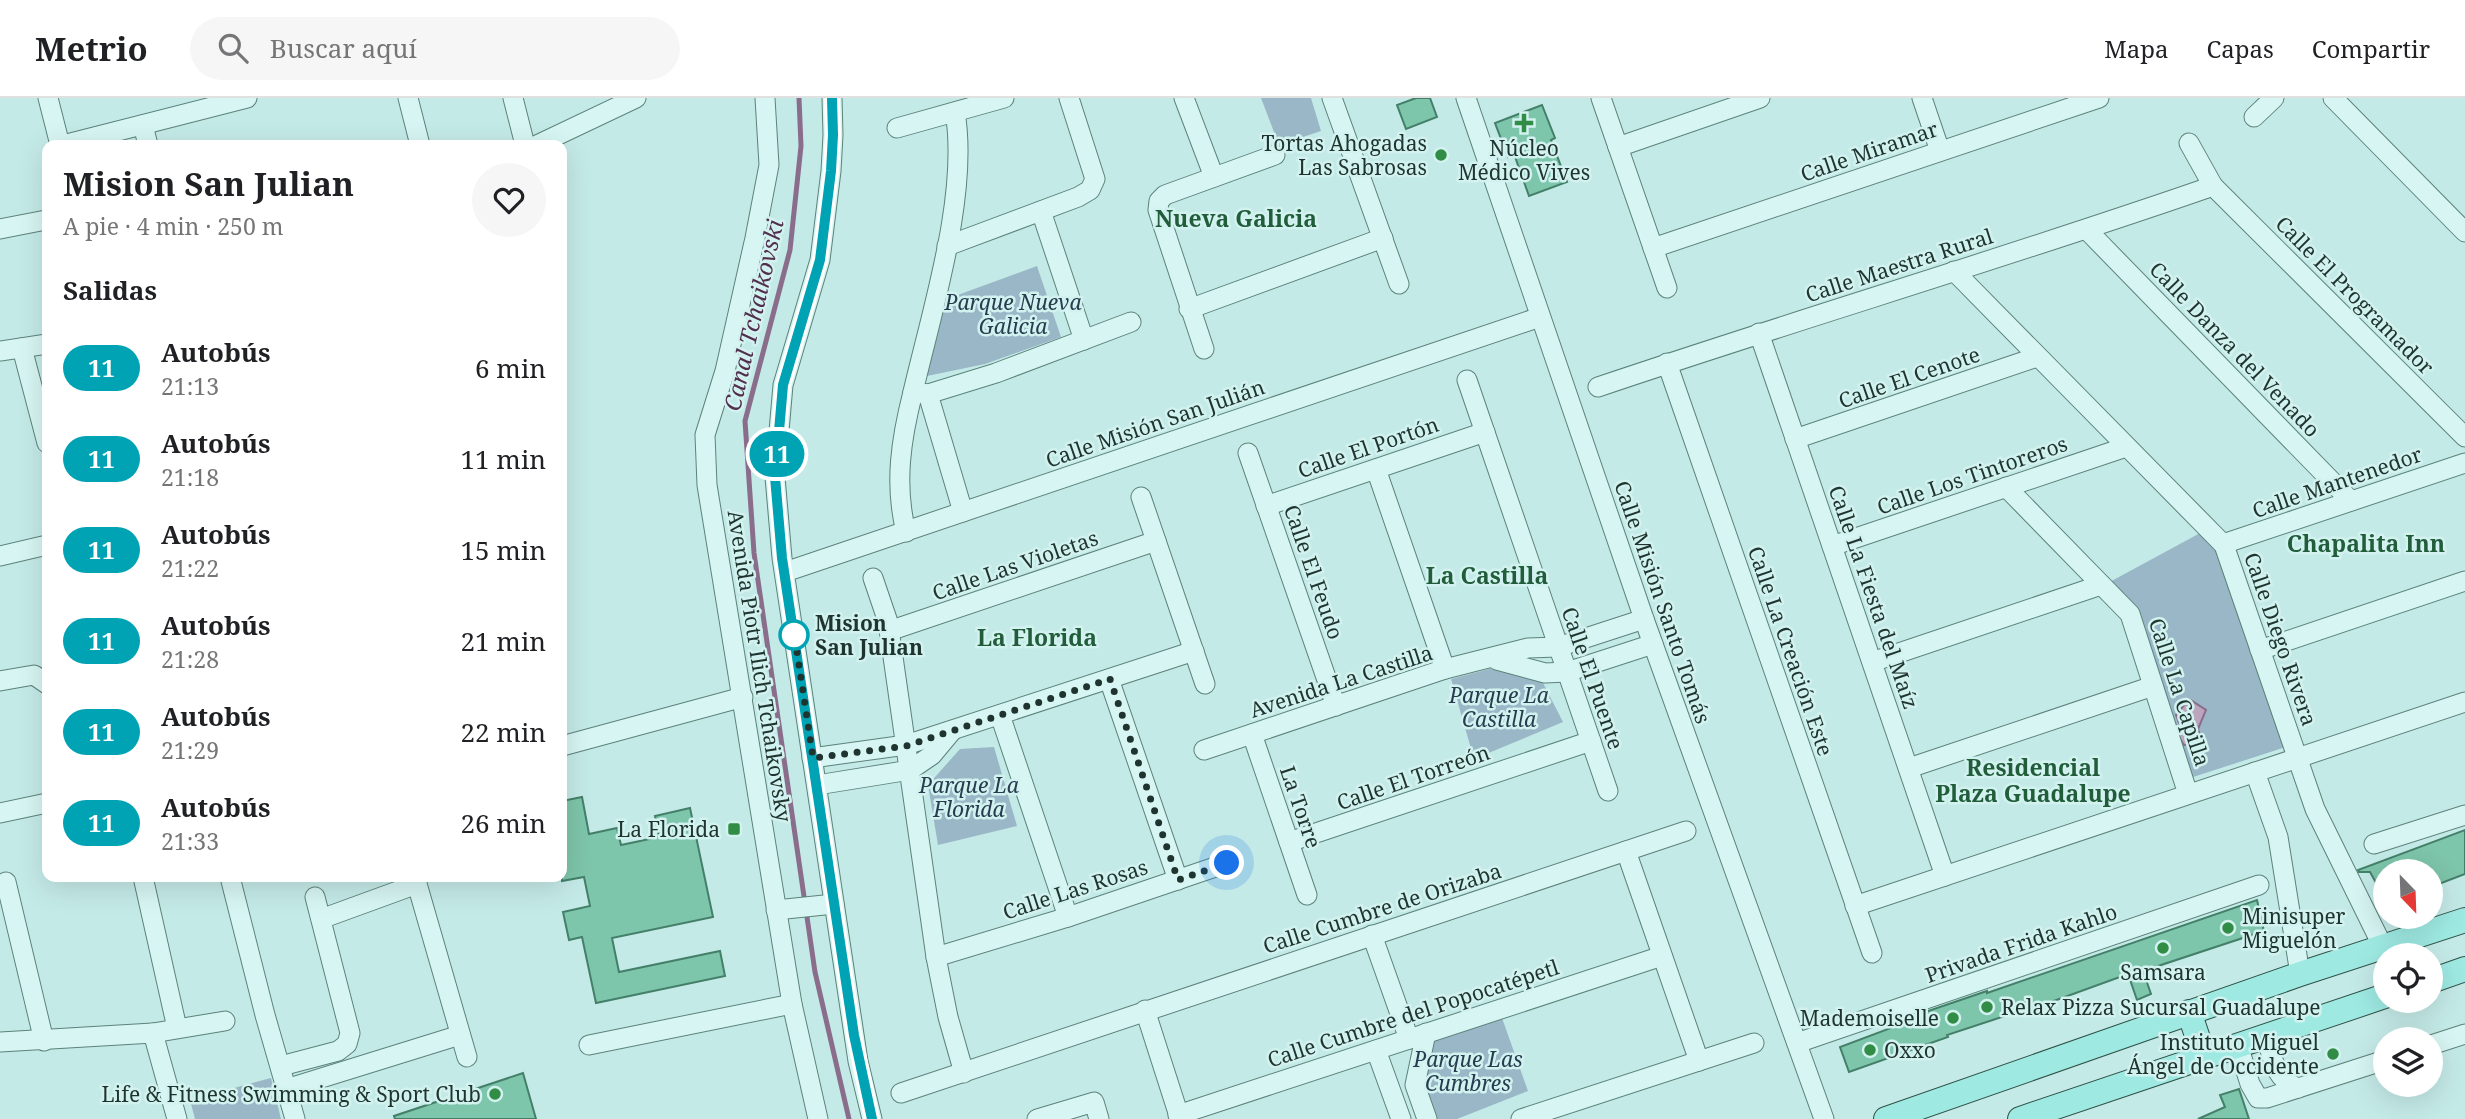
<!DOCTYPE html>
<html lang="es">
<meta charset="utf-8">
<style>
:root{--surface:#fff;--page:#f6f6f6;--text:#202124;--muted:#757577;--line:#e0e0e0}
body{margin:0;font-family:"Noto Serif",serif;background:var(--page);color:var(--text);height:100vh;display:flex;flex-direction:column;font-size:26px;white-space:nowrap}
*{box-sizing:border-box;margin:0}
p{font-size:23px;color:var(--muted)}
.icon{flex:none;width:38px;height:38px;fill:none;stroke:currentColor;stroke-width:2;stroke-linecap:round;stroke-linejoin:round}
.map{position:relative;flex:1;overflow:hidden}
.drawer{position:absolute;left:42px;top:42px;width:525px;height:742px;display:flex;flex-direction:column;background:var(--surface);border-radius:14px;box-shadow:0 7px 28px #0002}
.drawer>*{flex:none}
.badge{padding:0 14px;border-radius:23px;font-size:24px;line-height:46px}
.needle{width:46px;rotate:157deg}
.buttons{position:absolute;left:2373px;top:761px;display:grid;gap:14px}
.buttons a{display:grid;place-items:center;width:70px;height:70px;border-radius:50%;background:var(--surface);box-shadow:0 7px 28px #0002;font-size:35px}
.you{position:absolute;width:35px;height:35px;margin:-18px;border:5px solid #fff;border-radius:50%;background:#1a73e8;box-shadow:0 0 0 10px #1a73e833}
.map>.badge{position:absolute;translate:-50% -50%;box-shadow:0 0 0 4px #fff}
h2{padding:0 21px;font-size:26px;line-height:63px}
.round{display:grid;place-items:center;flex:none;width:74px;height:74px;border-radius:37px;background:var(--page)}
.summary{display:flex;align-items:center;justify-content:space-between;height:119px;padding:0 21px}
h1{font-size:33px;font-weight:700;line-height:52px}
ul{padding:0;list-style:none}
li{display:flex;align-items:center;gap:21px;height:91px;padding:0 21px}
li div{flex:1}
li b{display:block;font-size:26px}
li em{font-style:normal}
li .badge{min-width:77px;font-weight:700;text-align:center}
header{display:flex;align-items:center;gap:42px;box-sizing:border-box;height:98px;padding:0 35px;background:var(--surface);border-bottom:2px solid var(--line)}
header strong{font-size:33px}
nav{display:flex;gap:38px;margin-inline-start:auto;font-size:24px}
.search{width:490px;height:63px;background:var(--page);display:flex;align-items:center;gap:18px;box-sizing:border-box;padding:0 24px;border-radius:38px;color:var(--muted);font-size:26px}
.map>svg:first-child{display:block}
.green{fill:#99b7c7}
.water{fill:#bca5bd;stroke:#8a6d8a;stroke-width:2}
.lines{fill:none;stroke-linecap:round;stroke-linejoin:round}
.stream{stroke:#8a6d8a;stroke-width:5}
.building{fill:#7dc5ab;stroke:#448069;stroke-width:2}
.minor-casing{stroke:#5c8379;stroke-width:21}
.major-casing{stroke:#305146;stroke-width:26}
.minor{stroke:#d6f5f3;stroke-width:19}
.major{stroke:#9eeae3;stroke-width:24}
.line-casing{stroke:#fff;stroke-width:16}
.line{stroke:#00a3b4;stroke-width:10}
.walk{stroke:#1f342e;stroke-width:7;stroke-dasharray:0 12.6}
.poi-dot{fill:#318c45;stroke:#d2f2f0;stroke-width:2.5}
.stop-dot{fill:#fff;stroke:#00a3b4;stroke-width:3.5}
.labels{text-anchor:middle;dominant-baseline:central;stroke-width:5;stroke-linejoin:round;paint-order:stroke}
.poi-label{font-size:21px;fill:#1f342e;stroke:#d2f2f0;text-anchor:end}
.street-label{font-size:21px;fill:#1f342e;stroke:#d2f2f0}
.park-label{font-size:21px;font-style:italic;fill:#273c4f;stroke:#d2f2f0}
.stop-label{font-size:21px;font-weight:bold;fill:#1f342e;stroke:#d2f2f0;text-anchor:start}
.neighbourhood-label{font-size:23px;font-weight:bold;fill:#225d3b;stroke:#d2f2f0}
.water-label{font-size:23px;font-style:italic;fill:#522f4d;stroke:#d2f2f0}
</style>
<header>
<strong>Metrio</strong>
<div class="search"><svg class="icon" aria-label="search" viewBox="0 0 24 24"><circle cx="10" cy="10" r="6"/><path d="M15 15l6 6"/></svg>Buscar aquí</div>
<nav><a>Mapa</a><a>Capas</a><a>Compartir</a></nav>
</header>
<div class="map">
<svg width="2465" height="1021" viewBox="0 0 2465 1021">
<rect width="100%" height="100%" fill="#c4eae7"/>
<!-- green -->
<g class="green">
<polygon points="1261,0 1311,0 1321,33 1279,47"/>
<polygon points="1037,168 1061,239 985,266 927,278 944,202"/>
<polygon points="2202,434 2218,448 2289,648 2190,680 2162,596 2106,486"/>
<polygon points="1493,570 1541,581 1563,624 1474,661 1451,581"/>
<polygon points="994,649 1017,728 938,747 928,687 960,651"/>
<polygon points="1502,920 1528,993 1457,1021 1433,1021 1420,986 1433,942"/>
<polygon points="271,980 281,1021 195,1021 190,1002"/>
</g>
<!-- water -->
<polygon class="water" points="2189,601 2206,612 2198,631 2201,640 2195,646 2184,647 2174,632 2181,630 2176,617"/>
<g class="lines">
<!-- stream -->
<polyline class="stream" points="799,0 801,48 790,152 745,323 754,455 815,874 849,1021"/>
</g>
<!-- building -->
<g class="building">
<polygon points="1416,0 1430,0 1437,19 1406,31 1397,7"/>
<polygon points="1542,7 1555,40 1551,42 1567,84 1529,98 1514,56 1508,59 1495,25"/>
<polygon points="582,699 589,736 617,730 621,747 659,739 655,718 690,710 713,819 612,840 619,874 720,853 725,878 596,905 582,839 569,842 563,814 590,808 584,779 562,783 562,703"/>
<polygon points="2465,732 2465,776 2431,789 2431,774 2385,774 2385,801 2370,774 2359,774 2358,772"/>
<polygon points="2257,802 2264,833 2143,873 2151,896 2137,902 2128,876 2015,917 2014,915 1947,937 1948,939 1849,974 1840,949 1891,930 1890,926 1987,893 1987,895"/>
<polygon points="523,975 536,1021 395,1021 394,1018"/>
<polygon points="2239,991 2249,1021 2198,1021 2225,1009 2220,997"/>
</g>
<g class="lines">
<!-- minor casing -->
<g class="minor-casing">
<g id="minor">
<polyline points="48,0 60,47"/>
<polyline points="408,0 420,47"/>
<polyline points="513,0 525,47"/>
<polyline points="765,0 769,67 755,140 725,273 705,337 707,387 792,906 818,1021"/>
<polyline points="832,0 833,37 831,73 820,162 783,287 775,379 782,460 858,963 872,1021"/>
<polyline points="1184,0 1214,79"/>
<polyline points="1332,0 1399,186"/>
<polyline points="1466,0 1644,521 1824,1021"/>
<polyline points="1601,0 1667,190"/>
<polyline points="1922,0 1940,53"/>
<polyline points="2333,0 2465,134"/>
<path d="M955,14C969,96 932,212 913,294L928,296L996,275L1131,224"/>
<polyline points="2254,19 2274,0"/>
<polyline points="143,27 148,47"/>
<polyline points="897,30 1004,0"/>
<polyline points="2189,45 2213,88 2465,339"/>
<polyline points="63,47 247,0"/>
<polyline points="537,47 636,0"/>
<polyline points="1618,49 1760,0"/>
<polyline points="1041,113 1084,242"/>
<polyline points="0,131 46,122"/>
<polyline points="2087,132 2351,403"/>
<polyline points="947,148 1078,99 1090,92 1095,81 1069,0"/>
<polyline points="1653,150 2099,0"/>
<polyline points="1954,173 2224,447 2315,711 2383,849"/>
<polyline points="1189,211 1383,140"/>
<polyline points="1759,235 1945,778"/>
<polyline points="22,250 47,345"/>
<polyline points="1204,251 1158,112 1159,103 1165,97 1275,57"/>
<polyline points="0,253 47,246"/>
<polyline points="1667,265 1872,855"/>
<polyline points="1467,282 1608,693"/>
<path d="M1598,289C1802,220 2009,159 2213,88"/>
<polyline points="928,296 963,414"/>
<polyline points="1795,341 2037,259"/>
<polyline points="1248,355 1336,608"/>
<polyline points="1376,371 1445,571"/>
<polyline points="2006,389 2130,516 2188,696"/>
<polyline points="1141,399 1205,586"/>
<polyline points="1266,408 1485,334"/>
<path d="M906,434C894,386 901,341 913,294"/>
<polyline points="2223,446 2465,365"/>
<polyline points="1832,448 2126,349"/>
<polyline points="0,458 47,447"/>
<polyline points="785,474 1540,219"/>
<polyline points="873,480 888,524 936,859 948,919 964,975"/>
<polyline points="889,533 1156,443"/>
<polyline points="2260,552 2465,483"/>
<polyline points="1497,562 1545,575 1567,574 1653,546"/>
<polyline points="1872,564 2101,487"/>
<polyline points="1109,581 1178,782"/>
<polyline points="0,583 34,577 47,586"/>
<polyline points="1000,617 1068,819"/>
<polyline points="1252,636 1307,797"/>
<polyline points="562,648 743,599"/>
<polyline points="1204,652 1445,571 1528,550 1558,549 1644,521"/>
<polyline points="812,660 906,647 1194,553"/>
<polyline points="1909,670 2153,588"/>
<polyline points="2255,674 2278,739 2300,876"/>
<polyline points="817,687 910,672 932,657 952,633"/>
<polyline points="0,715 47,705"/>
<polyline points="1289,744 1591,643"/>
<polyline points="2374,746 2465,717"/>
<polyline points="1626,753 1699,963"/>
<polyline points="143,779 177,930"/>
<polyline points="230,779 265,917 295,1021"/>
<polyline points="415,779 467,959"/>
<polyline points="6,784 44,943"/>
<polyline points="1855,808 2465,604"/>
<polyline points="776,812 834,806"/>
<polyline points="321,821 417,786"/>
<polyline points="1372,837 1409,941"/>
<polyline points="936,859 1068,819 1227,765"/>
<polyline points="1145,912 1180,1021"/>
<polyline points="153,935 177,1021"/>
<polyline points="1426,935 1415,987 1427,1021"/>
<path d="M2266,938C2273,960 2274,981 2298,990"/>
<polyline points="0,944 153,935 225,923"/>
<polyline points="1797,945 2259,787"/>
<polyline points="589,947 792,906"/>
<polyline points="2238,947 2250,986 2258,1000 2267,1000 2385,962"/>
<polyline points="2431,947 2465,936"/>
<polyline points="1376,952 1401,1021"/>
<polyline points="281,968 338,953 347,946 350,935 315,799"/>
<polyline points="286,991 460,937"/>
<polyline points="901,995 1686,733"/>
<polyline points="1178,1017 1662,858"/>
<polyline points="1037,1021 1094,1004 1099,1021"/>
<polyline points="1521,1021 1754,945"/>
</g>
</g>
<!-- major casing -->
<g class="major-casing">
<g id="major">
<polyline points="2431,883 2465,871"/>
<polyline points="2189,914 2204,958"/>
<polyline points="1886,1021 2300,876 2465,822"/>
<polyline points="2020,1021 2385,898"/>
</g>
</g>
<!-- minor -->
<use href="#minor" class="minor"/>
<!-- major -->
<use href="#major" class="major"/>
</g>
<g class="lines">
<!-- line casing -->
<g class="line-casing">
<polyline id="line" points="832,0 833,37 831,73 820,162 783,287 775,379 782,460 854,937 872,1021"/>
</g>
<!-- line -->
<use href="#line" class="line"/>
<!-- walk -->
<polyline class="walk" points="794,537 793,527 813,660 906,648 1110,581 1178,782 1227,765"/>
</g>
<!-- markers -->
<g class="poi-dot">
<path d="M1520.5 14.5h7v7h7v7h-7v7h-7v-7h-7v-7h7z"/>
<circle cx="1441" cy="57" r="7"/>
<rect x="727" y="724" width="14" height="14" rx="3.5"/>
<circle cx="2228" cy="830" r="7"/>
<circle cx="2163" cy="850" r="7"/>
<circle cx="1987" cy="909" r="7"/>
<circle cx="1953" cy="920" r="7"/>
<circle cx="1870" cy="952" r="7"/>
<circle cx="2333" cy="956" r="7"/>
<circle cx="495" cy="996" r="7"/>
</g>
<circle class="stop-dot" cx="794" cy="537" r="14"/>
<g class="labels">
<!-- poi labels -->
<g class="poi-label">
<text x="1427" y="45">Tortas Ahogadas<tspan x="1427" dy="24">Las Sabrosas</tspan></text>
<text x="1524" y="50" text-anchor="middle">Núcleo<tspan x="1524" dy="24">Médico Vives</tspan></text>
<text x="720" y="731">La Florida</text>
<text x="2242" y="818" text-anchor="start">Minisuper<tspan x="2242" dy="24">Miguelón</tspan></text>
<text x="2163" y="874" text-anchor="middle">Samsara</text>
<text x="2001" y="909" text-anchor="start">Relax Pizza Sucursal Guadalupe</text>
<text x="1939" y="920">Mademoiselle</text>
<text x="2319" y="944">Instituto Miguel<tspan x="2319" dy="24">Ángel de Occidente</tspan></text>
<text x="1884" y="952" text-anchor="start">Oxxo</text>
<text x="481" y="996">Life &amp; Fitness Swimming &amp; Sport Club</text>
</g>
<!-- street labels -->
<g class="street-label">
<text transform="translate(1869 53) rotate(-19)">Calle Miramar</text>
<text transform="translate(1899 167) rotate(-18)">Calle Maestra Rural</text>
<text transform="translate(2355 197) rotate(45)">Calle El Programador</text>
<text transform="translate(2235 251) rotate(46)">Calle Danza del Venado</text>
<text transform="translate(1909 279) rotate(-19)">Calle El Cenote</text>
<text transform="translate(1155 325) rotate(-19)">Calle Misión San Julián</text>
<text transform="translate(1368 349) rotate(-19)">Calle El Portón</text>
<text transform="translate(1972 377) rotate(-19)">Calle Los Tintoreros</text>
<text transform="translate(2337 384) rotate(-19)">Calle Mantenedor</text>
<text transform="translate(1015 467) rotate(-19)">Calle Las Violetas</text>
<text transform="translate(1314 474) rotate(71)">Calle El Feudo</text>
<text transform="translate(1874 499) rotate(71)">Calle La Fiesta del Maíz</text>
<text transform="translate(1663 504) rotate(71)">Calle Misión Santo Tomás</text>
<text transform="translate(2281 541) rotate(71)">Calle Diego Rivera</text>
<text transform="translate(1791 553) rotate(71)">Calle La Creación Este</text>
<text transform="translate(760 568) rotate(81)">Avenida Piotr Ilich Tchaikovsky</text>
<text transform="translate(1593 580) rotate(71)">Calle El Puente</text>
<text transform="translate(1341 583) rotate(-18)">Avenida La Castilla</text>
<text transform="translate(2180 594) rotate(72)">Calle La Capilla</text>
<text transform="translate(1413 679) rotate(-19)">Calle El Torreón</text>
<text transform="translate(1301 709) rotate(71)">La Torre</text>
<text transform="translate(1075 791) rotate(-18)">Calle Las Rosas</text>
<text transform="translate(1382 810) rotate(-18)">Calle Cumbre de Orizaba</text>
<text transform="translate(2021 845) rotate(-19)">Privada Frida Kahlo</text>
<text transform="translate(1413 915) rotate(-18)">Calle Cumbre del Popocatépetl</text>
</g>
<!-- park labels -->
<g class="park-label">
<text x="1013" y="204">Parque Nueva<tspan x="1013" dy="24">Galicia</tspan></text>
<text x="1499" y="597">Parque La<tspan x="1499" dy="24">Castilla</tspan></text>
<text x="969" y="687">Parque La<tspan x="969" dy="24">Florida</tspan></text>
<text x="1468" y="961">Parque Las<tspan x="1468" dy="24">Cumbres</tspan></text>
</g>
<!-- stop labels -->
<g class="stop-label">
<text x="815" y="525">Mision<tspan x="815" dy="24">San Julian</tspan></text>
</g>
<!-- neighbourhood labels -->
<g class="neighbourhood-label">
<text x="1236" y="120">Nueva Galicia</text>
<text x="2366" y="445">Chapalita Inn</text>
<text x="1487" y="477">La Castilla</text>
<text x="1037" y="539">La Florida</text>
<text x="2033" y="669">Residencial<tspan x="2033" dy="26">Plaza Guadalupe</tspan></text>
</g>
<!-- water labels -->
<g class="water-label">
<text transform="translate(753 217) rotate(-77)">Canal Tchaikovski</text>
</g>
</g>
</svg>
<div class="buttons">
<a><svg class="needle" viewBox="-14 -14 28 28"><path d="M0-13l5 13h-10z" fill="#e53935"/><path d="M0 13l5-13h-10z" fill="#757577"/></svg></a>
<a><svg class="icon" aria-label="locate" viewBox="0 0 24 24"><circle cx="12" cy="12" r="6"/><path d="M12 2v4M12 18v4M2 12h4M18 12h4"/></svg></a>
<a><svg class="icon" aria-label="layers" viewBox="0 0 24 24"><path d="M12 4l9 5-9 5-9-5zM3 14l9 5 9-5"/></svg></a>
</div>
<div class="you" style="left:1227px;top:765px"></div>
<b class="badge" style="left:777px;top:356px;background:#00a3b4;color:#fff">11</b>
<section class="drawer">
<div class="summary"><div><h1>Mision San Julian</h1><p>A pie · 4 min · 250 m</p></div><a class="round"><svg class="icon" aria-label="heart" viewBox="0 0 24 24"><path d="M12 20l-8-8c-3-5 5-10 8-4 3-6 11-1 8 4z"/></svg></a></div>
<h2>Salidas</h2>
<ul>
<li><span class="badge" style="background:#00a3b4;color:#fff">11</span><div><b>Autobús</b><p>21:13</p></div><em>6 min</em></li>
<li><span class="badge" style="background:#00a3b4;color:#fff">11</span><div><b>Autobús</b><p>21:18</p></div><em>11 min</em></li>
<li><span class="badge" style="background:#00a3b4;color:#fff">11</span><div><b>Autobús</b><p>21:22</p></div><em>15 min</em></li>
<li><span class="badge" style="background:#00a3b4;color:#fff">11</span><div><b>Autobús</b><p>21:28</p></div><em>21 min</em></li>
<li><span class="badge" style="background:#00a3b4;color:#fff">11</span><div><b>Autobús</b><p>21:29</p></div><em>22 min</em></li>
<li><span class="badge" style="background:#00a3b4;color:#fff">11</span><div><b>Autobús</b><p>21:33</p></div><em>26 min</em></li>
</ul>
</section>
</div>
